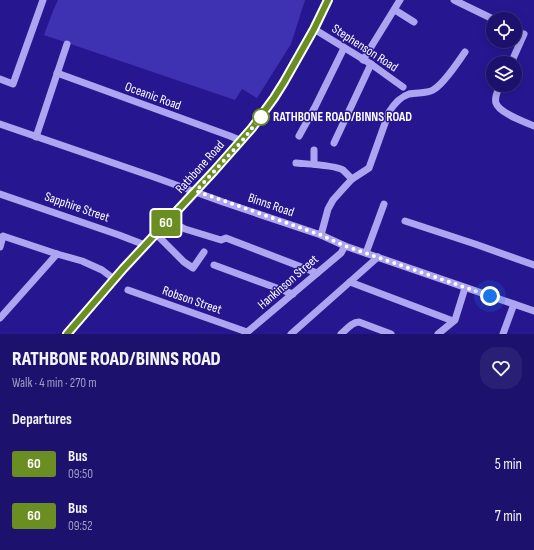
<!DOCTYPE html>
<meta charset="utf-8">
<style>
:root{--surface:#1c116d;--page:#291f75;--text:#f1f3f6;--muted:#a09dc2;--line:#3a3180}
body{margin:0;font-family:"Sofia Sans Condensed",sans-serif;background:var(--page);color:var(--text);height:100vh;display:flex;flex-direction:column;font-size:15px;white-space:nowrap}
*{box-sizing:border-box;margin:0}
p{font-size:13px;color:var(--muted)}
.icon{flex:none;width:22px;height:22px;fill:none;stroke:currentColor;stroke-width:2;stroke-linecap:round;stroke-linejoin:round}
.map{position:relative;height:334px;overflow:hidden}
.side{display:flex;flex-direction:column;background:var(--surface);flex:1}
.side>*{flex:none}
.badge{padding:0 8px;border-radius:3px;font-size:14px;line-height:26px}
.controls{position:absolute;left:486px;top:12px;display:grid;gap:8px}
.controls a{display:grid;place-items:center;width:36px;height:36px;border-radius:50%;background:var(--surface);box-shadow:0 2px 10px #0003,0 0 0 1px var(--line);font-size:20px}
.you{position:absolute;width:20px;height:20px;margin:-10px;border:3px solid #fff;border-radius:50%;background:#1a73e8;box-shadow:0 0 0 6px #1a73e833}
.map>.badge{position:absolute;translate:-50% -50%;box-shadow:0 0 0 2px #fff}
h2{padding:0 12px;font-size:15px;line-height:36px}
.round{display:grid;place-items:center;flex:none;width:42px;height:42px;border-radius:16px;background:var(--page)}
.overview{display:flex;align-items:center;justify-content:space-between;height:68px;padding:0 12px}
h1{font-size:19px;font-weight:800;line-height:30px}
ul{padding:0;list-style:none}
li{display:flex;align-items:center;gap:12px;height:52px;padding:0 12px}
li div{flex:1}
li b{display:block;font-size:15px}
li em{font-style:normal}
li .badge{min-width:44px;font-weight:700;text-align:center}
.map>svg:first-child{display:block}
.green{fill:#3e31b2}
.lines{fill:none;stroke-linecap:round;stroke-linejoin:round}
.minor{stroke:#ada5f0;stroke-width:7}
.major{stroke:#f1eeff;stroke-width:10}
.line-casing{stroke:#fff;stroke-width:9}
.line{stroke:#6b8e23;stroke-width:6}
.walk{stroke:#fff;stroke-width:4;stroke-dasharray:0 7.2}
.stop-dot{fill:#fff;stroke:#6b8e23;stroke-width:2}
.labels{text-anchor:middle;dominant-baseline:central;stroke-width:3;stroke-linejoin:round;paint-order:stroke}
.street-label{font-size:13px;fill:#fff;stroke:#261791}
.stop-label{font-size:13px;font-weight:bold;fill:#fff;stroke:#261791;text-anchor:start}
</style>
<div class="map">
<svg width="534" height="334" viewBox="0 0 534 334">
<rect width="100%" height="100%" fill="#261791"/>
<!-- green -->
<polygon class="green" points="58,0 305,0 291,44 257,98 242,89 235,100 44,35 53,11"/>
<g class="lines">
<!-- minor -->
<g class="minor">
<polyline points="454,0 493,19"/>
<polyline points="395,10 414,22"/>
<polyline points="314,29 371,64 403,87"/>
<polyline points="363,60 400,0"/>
<polyline points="511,63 524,34"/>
<polyline points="57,73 230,136 242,141"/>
<polyline points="0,79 13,84 43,0"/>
<path d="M500,85C498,91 494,97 496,103C499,113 525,122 534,126"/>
<polyline points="0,124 154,177 223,202 321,235 345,246 534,311"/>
<polyline points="299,136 315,107 344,48"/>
<polyline points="36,137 67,44"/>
<polyline points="334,143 371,64"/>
<polyline points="314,150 314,164"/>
<path d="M296,163C306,164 335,165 343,170C346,173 349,176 352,179"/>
<polyline points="0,194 119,235 145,245"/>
<polyline points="168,220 185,229 221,240 226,238 317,273"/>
<polyline points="405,221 475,244 534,265"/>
<polyline points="156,234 184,262 193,268 204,252"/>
<path d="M321,235L328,209L333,200L341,191L352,179L369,168L389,112C394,104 400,97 409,94C417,92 426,94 433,90C444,84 458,62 465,52"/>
<polyline points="0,247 3,236 57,254 82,261 102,270 114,279"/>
<polyline points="366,253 384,204"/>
<polyline points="214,265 293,294"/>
<polyline points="350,282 453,321"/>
<polyline points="128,290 247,332"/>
<polyline points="0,318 57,254"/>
<polyline points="245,334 341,253 345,246"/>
<polyline points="291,334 378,257"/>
<path d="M341,334C346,330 352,322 359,322L391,334"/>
<polyline points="438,334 455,320 465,288"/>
<polyline points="503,334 514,304"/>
</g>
<!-- major -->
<polyline class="major" points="67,334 123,269 214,171 252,128 274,98 284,82 314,29 328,0"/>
</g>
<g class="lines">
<!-- line casing -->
<g class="line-casing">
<polyline id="line" points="67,334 123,269 214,171 252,128 274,98 284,82 314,29 328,0"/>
</g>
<!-- line -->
<use href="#line" class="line"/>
<!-- walk -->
<polyline class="walk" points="261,117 263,114 242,141 196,191 321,235 345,246 490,296"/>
</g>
<!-- markers -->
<circle class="stop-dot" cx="261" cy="117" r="8"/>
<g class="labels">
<!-- street labels -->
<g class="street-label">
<text transform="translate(365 48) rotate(33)">Stephenson Road</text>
<text transform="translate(153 96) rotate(20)">Oceanic Road</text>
<text transform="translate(200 167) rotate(-48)">Rathbone Road</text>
<text transform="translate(271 205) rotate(19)">Binns Road</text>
<text transform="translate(77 207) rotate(19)">Sapphire Street</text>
<text transform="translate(288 282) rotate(-41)">Hankinson Street</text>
<text transform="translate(192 300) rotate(19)">Robson Street</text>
</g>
<!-- stop labels -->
<g class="stop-label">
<text x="273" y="117">RATHBONE ROAD/BINNS ROAD</text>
</g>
</g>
</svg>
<div class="controls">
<a><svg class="icon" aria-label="locate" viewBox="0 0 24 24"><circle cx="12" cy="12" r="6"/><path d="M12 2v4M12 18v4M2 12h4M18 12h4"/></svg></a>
<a><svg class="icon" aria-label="layers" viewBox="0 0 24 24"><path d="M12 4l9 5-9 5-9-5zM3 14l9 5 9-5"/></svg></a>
</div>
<div class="you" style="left:490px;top:296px"></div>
<b class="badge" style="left:166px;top:223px;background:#6b8e23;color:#fff">60</b>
</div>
<section class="side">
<div class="overview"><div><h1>RATHBONE ROAD/BINNS ROAD</h1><p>Walk · 4 min · 270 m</p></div><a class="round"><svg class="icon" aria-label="heart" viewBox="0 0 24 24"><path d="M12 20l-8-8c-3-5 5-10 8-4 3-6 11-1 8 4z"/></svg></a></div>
<h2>Departures</h2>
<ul>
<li><span class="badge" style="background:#6b8e23;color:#fff">60</span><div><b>Bus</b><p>09:50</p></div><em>5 min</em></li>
<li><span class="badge" style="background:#6b8e23;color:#fff">60</span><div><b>Bus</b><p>09:52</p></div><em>7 min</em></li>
</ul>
</section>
